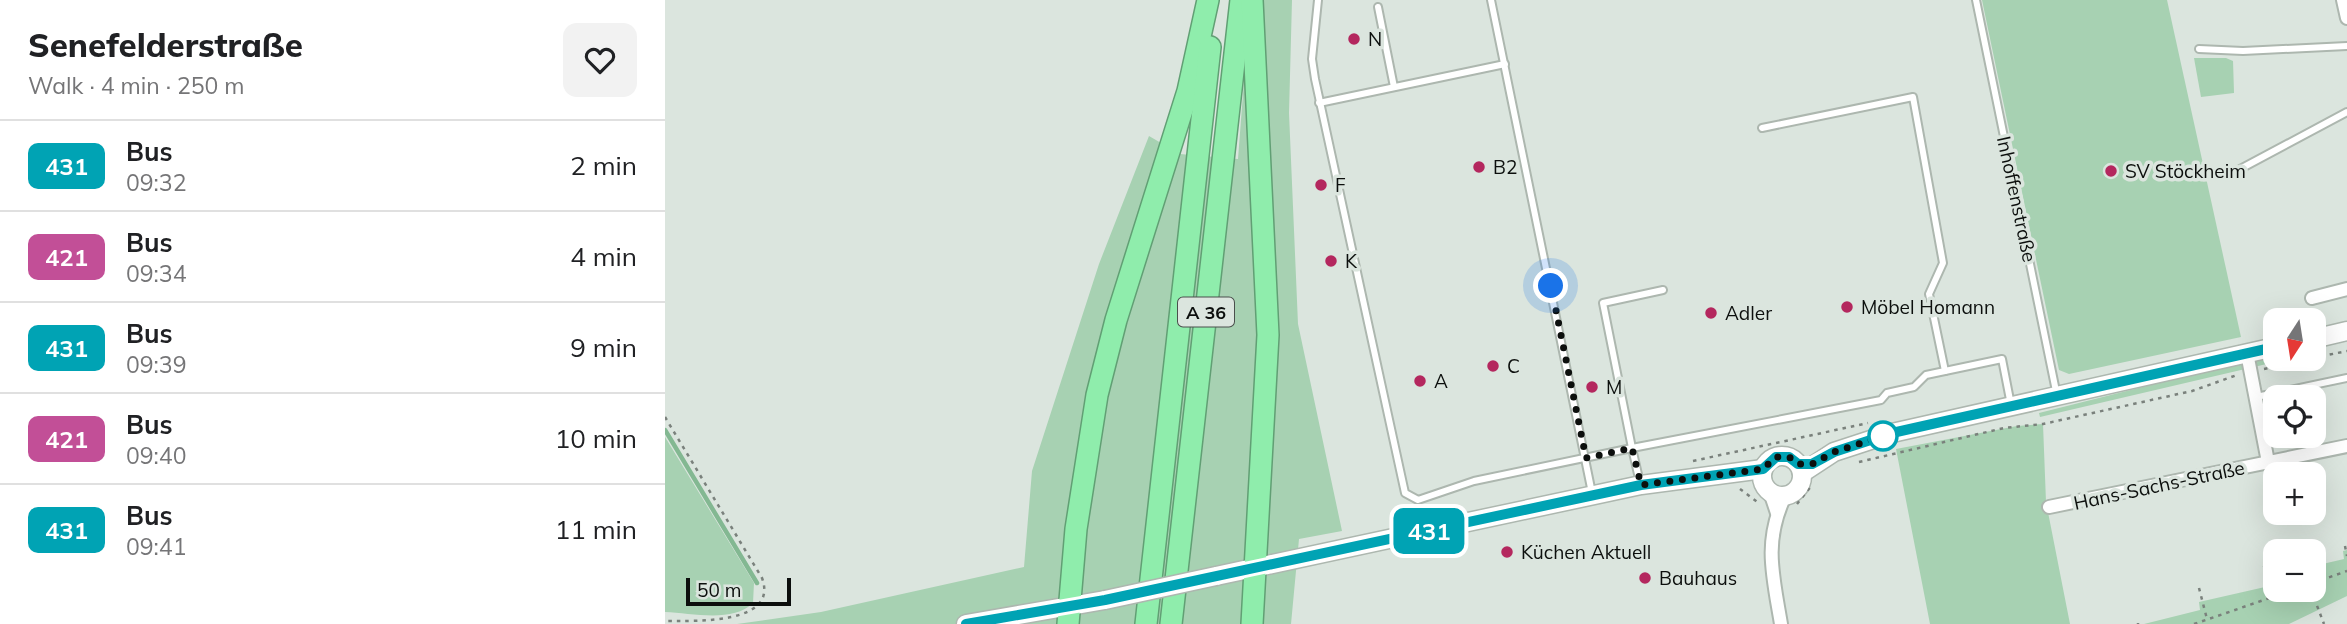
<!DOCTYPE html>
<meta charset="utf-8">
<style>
:root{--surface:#fff;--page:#f2f2f2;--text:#202124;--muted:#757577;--line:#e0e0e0}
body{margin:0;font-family:Mulish,sans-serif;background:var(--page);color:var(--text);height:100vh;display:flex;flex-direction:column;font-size:26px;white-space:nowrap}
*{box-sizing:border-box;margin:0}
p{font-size:23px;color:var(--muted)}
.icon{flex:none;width:38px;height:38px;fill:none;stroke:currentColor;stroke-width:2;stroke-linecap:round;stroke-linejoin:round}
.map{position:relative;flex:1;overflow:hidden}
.drawer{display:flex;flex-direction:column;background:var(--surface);width:665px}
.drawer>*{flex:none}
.badge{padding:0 14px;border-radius:10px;font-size:24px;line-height:46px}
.needle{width:46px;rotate:192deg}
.fabs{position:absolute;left:1598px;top:308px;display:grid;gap:14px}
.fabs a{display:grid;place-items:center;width:63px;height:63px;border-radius:14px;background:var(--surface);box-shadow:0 7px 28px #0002;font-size:35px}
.scale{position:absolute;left:21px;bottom:18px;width:105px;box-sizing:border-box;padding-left:7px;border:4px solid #0c0f0d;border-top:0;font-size:19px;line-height:24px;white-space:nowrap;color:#0c0f0d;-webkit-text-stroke:5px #dbe5de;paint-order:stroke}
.you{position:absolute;width:35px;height:35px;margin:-18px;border:5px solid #fff;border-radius:50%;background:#1a73e8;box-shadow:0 0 0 10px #1a73e833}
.map>.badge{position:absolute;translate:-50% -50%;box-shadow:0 0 0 4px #fff}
.round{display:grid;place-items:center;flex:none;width:74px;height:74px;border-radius:14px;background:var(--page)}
.summary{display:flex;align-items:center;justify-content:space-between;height:119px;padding:0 28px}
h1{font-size:33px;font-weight:800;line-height:52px}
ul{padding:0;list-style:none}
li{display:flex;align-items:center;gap:21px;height:91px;padding:0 28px;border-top:2px solid var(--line)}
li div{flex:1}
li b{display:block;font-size:26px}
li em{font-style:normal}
li .badge{min-width:77px;font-weight:700;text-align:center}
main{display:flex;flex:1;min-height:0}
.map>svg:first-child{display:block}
.green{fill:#a7d1b2}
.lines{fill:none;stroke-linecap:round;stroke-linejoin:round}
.stream{stroke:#83b892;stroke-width:4.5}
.lane-casing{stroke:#adb7af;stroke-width:10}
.street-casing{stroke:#adb7af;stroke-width:16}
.secondary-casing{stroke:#adb7af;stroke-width:21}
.highway-casing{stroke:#619f74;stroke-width:24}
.path{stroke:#7a817c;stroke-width:2.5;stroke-dasharray:3.5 5;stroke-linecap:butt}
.lane{stroke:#fff;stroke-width:6}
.street{stroke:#fff;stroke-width:12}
.secondary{stroke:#fff;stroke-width:18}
.highway{stroke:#8fedac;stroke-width:21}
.secondary-bridge-casing{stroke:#adb7af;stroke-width:21;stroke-linecap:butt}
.secondary-bridge{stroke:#fff;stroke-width:18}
.line-casing{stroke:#fff;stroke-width:16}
.line{stroke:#00a3b4;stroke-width:10}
.walk{stroke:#0c0f0d;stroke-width:7;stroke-dasharray:0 12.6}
.poi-dot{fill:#b4275e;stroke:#dbe5de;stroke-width:2.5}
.stop-dot{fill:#fff;stroke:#00a3b4;stroke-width:3.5}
.labels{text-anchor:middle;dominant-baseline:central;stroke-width:7;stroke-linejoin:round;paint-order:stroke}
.shield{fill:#dbe5de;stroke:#4a4f4c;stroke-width:2}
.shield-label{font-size:18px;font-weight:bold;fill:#0c0f0d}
.poi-label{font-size:19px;fill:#0c0f0d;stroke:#dbe5de;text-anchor:start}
.street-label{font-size:19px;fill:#0c0f0d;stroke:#dbe5de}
</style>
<main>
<section class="drawer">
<div class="summary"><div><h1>Senefelderstraße</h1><p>Walk · 4 min · 250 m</p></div><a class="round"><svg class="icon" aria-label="heart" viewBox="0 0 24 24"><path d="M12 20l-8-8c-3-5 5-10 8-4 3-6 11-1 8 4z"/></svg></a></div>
<ul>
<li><span class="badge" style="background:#00a3b4;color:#fff">431</span><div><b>Bus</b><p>09:32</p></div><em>2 min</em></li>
<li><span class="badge" style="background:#c24f97;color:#fff">421</span><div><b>Bus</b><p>09:34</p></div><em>4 min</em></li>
<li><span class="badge" style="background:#00a3b4;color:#fff">431</span><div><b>Bus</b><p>09:39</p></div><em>9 min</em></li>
<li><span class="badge" style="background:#c24f97;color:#fff">421</span><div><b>Bus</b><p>09:40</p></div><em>10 min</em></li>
<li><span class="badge" style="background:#00a3b4;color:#fff">431</span><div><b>Bus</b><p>09:41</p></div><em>11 min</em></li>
</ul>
</section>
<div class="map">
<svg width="1682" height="624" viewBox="0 0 1682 624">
<rect width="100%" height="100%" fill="#dbe5de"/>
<!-- green -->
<g class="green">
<polygon points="589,0 627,0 624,113 633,324 677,531 634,539 626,624 72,624 156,612 359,567 367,471 434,264 484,136 515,154 573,159 583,28"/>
<polygon points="1317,0 1502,0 1576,337 1404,374 1394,370"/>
<polygon points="1529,58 1561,58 1568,61 1569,93 1536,97"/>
<polygon points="1609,354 1610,359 1623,359 1375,417 1374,413"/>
<polygon points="1378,424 1381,502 1405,624 1265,624 1231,449 1352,426"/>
<path d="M0,437L89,583L88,603C68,623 27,613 0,612Z"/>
<polygon points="1682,550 1682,596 1624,624 1479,624 1535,610 1534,602 1600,587 1599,578 1610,575 1610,590 1648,590 1649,566 1679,559 1678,551"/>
</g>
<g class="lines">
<!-- stream -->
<polyline class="stream" points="0,430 92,583"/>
<!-- lane casing -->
<g class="lane-casing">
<g id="lane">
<polyline points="653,0 647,59 650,79 740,493 753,500 809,481 967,448 975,483"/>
<polyline points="826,0 927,493"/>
<polyline points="1311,0 1392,396"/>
<polyline points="713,7 729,87"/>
<polyline points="1534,49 1578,51 1682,46"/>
<polyline points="654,103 840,64"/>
<polyline points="1097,128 1248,97 1278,263 1264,294 1280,371"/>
<polyline points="1564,175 1682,112"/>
<polyline points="998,290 938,303 967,448 1216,400 1222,393 1249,387 1261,375 1337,359 1346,405"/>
<polyline points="1591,397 1682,378"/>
</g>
</g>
<!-- street casing -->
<g class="street-casing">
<g id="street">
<polyline points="1678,0 1682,18"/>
<polyline points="1647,298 1682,289"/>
<polyline points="1582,353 1603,462"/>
<polyline points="1105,492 1112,513"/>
<polyline points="1384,507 1682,446"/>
<path d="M1116,624C1108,576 1098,542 1120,496"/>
</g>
</g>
<!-- secondary casing -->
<g class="secondary-casing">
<g id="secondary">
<polyline points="1648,339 1682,331"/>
<circle cx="1117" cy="476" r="20"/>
<polyline points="1137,473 1169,452 1227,433 1610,347"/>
<polyline points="551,576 976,485 1098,469"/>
<polyline points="301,624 440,600"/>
</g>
</g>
<!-- highway casing -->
<g class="highway-casing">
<g id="highway">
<polyline points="403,624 411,529 432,395 451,320 523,91 543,0"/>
<polyline points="481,624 545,47"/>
<polyline points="506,624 576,0"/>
<polyline points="587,624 603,335 587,0"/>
</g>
</g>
<!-- path -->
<g class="path">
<polyline points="1648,358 1682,351"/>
<polyline points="1599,369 1647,359"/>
<path d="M0,417L97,578C114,624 33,621 0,621"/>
<polyline points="1028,461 1203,423"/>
<polyline points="1194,462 1339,428 1378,424 1527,391 1572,375"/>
<polyline points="1075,489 1095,504"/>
<polyline points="1132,504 1147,485"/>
<polyline points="1680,546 1682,556"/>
<polyline points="1599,566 1606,597"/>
<polyline points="1648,583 1682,571"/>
<polyline points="1534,588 1542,619"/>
<polyline points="1646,590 1659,624"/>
<polyline points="1473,623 1473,624"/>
<polyline points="1529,624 1628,590"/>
</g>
<!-- lane -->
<use href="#lane" class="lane"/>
<!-- street -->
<use href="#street" class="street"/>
<!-- secondary -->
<use href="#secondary" class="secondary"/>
<!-- highway -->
<use href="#highway" class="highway"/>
<!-- secondary-bridge casing -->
<g class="secondary-bridge-casing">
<polyline id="secondary-bridge" points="440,600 551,576"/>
</g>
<!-- secondary-bridge -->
<use href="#secondary-bridge" class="secondary-bridge"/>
</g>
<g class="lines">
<!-- line casing -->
<g class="line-casing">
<polyline id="line" points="301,624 440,600 976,485 1098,469 1111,457 1124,457 1133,464 1147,464 1169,452 1227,433 1610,347"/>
</g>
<!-- line -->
<use href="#line" class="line"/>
<!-- walk -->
<polyline class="walk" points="886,286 921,458 967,448 976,485 1098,469 1111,457 1124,457 1133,464 1147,464 1169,452 1227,433 1218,436"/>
</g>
<!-- markers -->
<g class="poi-dot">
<circle cx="689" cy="39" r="7"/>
<circle cx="814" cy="167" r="7"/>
<circle cx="1446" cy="171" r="7"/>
<circle cx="656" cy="185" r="7"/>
<circle cx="666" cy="261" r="7"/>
<circle cx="1182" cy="307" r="7"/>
<circle cx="1046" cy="313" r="7"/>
<circle cx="828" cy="366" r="7"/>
<circle cx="755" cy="381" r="7"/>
<circle cx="927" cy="387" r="7"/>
<circle cx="842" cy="552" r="7"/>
<circle cx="980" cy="578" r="7"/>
</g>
<circle class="stop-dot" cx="1218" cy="436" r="14"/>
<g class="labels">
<!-- shield labels -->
<rect class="shield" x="513" y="297.5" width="56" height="29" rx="5"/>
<g class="shield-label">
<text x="541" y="312">A 36</text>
</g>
<!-- poi labels -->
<g class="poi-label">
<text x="703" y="39">N</text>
<text x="828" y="167">B2</text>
<text x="1460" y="171">SV Stöckheim</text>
<text x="670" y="185">F</text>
<text x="680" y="261">K</text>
<text x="1196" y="307">Möbel Homann</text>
<text x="1060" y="313">Adler</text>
<text x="842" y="366">C</text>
<text x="769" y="381">A</text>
<text x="941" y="387">M</text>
<text x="856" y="552">Küchen Aktuell</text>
<text x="994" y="578">Bauhaus</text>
</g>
<!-- street labels -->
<g class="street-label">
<text transform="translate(1352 199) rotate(78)">Inhoffenstraße</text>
<text transform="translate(1494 485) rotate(-12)">Hans-Sachs-Straße</text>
</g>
</g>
</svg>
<div class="fabs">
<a><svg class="needle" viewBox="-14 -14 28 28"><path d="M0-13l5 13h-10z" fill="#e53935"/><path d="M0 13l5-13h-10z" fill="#757577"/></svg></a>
<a><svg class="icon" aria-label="locate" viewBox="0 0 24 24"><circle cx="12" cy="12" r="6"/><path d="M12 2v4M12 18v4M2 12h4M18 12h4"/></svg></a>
<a>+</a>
<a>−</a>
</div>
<div class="scale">50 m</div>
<div class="you" style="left:886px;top:286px"></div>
<b class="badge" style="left:764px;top:531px;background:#00a3b4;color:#fff">431</b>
</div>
</main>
